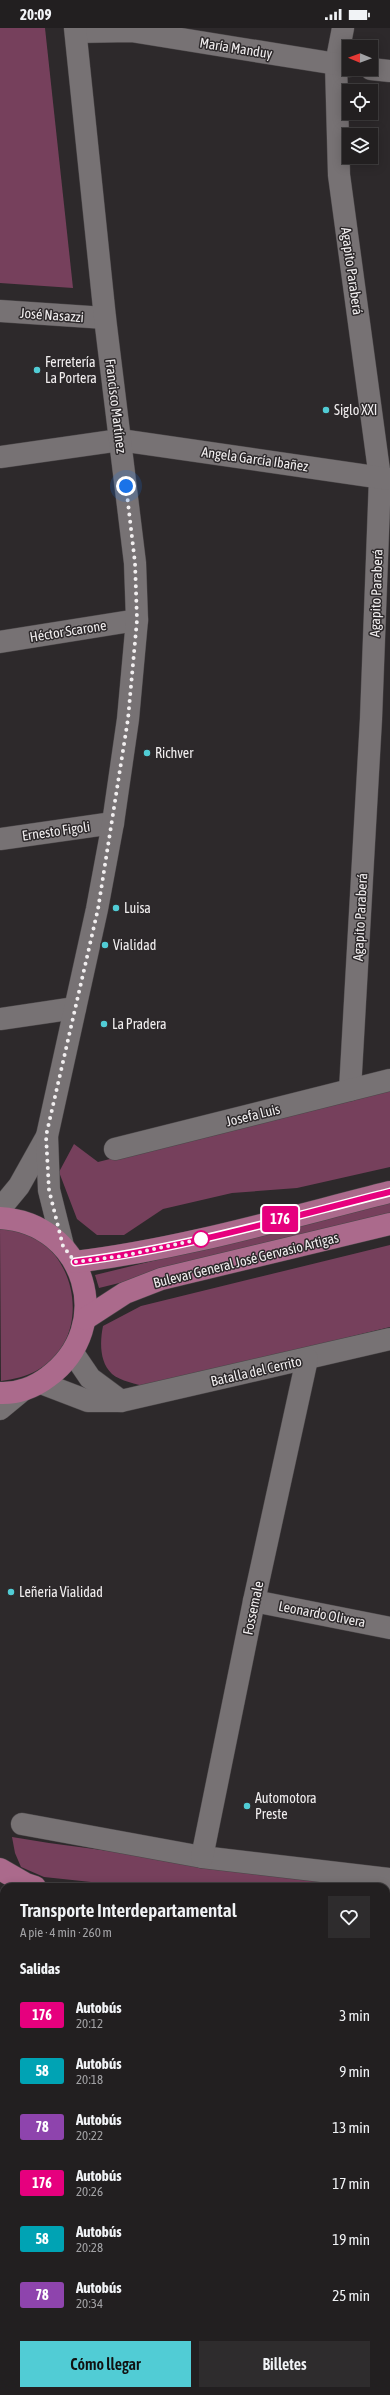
<!DOCTYPE html>
<html lang="es">
<meta charset="utf-8">
<style>
:root{--surface:#221f20;--page:#2e2c2d;--text:#f1f3f6;--muted:#a2a2a5;--line:#3f3d3e;--accent:#51ccd5}
body{margin:0;font-family:"Asap Condensed",sans-serif;background:var(--page);color:var(--text);height:100vh;display:flex;flex-direction:column;font-size:15px;white-space:nowrap}
*{box-sizing:border-box;margin:0}
p{font-size:13px;color:var(--muted)}
.icon{flex:none;width:22px;height:22px;fill:none;stroke:currentColor;stroke-width:2;stroke-linecap:round;stroke-linejoin:round}
.map{position:relative;flex:1;overflow:hidden}
.drawer{position:absolute;left:0px;top:1855px;width:390px;height:512px;display:flex;flex-direction:column;background:var(--surface);border-radius:12px 12px 0 0;box-shadow:0 2px 10px #0003,0 0 0 1px var(--line)}
.drawer>*{flex:none}
.badge{padding:0 8px;border-radius:3px;font-size:14px;line-height:26px}
.needle{width:26px;rotate:271deg}
.buttons{position:absolute;left:342px;top:12px;display:grid;gap:8px}
.buttons a{display:grid;place-items:center;width:36px;height:36px;border-radius:0px;background:var(--surface);box-shadow:0 2px 10px #0003,0 0 0 1px var(--line);font-size:20px}
.you{position:absolute;width:20px;height:20px;margin:-10px;border:3px solid #fff;border-radius:50%;background:#1a73e8;box-shadow:0 0 0 6px #1a73e833}
.map>.badge{position:absolute;translate:-50% -50%;box-shadow:0 0 0 2px #fff}
h2{padding:0 20px;font-size:15px;line-height:36px}
.round{display:grid;place-items:center;flex:none;width:42px;height:42px;border-radius:0px;background:var(--page)}
.overview{display:flex;align-items:center;justify-content:space-between;height:68px;padding:0 20px}
h1{font-size:19px;font-weight:600;line-height:30px}
.button{display:flex;gap:8px;margin-top:auto;padding:8px 20px}
.button a{flex:1;height:46px;border-radius:0px;background:var(--accent);color:#111;font-size:16px;font-weight:600;line-height:46px;text-align:center}
.button a+a{background:var(--page);color:var(--text)}
ul{padding:0;list-style:none}
li{display:flex;align-items:center;gap:12px;height:56px;padding:0 20px}
li div{flex:1}
li b{display:block;font-size:15px}
li em{font-style:normal}
li .badge{min-width:44px;font-weight:700;text-align:center}
.status{display:flex;justify-content:space-between;align-items:center;height:28px;padding:0 20px;background:var(--surface);direction:ltr}
.status svg{height:11px;fill:currentColor}
.map>svg:first-child{display:block}
.green{fill:#76405c}
.lines{fill:none;stroke-linecap:round;stroke-linejoin:round}
.minor-casing{stroke:#4b4749;stroke-width:23}
.major-casing{stroke:#4b4749;stroke-width:23}
.minor{stroke:#777274;stroke-width:22}
.major{stroke:#ab6a8c;stroke-width:22}
.line-casing{stroke:#fff;stroke-width:9}
.line{stroke:#e6007e;stroke-width:6}
.walk{stroke:#f1eeef;stroke-width:4;stroke-dasharray:0 7.2}
.poi-dot{fill:#51ccd5;stroke:#2d292b;stroke-width:1.5}
.stop-dot{fill:#fff;stroke:#e6007e;stroke-width:2}
.labels{text-anchor:middle;dominant-baseline:central;stroke-width:3;stroke-linejoin:round;paint-order:stroke}
.street-label{font-size:14px;fill:#f1eeef;stroke:#2d292b}
.poi-label{font-size:14px;fill:#f1eeef;stroke:#2d292b;text-anchor:start}
</style>
<div class="status"><b>20:09</b><svg viewBox="0 0 49 12"><path d="M0 12V9h3v3zM5 12V6h3v6zM10 12V3h3v9zM15 12V0h3v12zM26 1h20v11H26zM47 4h2v5h-2z"/></svg></div>
<div class="map">
<svg width="390" height="2367" viewBox="0 0 390 2367">
<rect width="100%" height="100%" fill="#2d292b"/>
<!-- green -->
<g class="green">
<polygon points="0,0 45,0 73,260 0,255"/>
<polygon points="390,1061 390,1139 297,1160 232,1165 163,1181 124,1207 97,1207 77,1191 59,1144 74,1116 98,1134"/>
<polygon points="390,1175 390,1188 99,1260 95,1247"/>
<path d="M0,1201C74,1199 101,1309 36,1343C25,1349 14,1351 1,1353Z"/>
<path d="M390,1217V1299L147,1359C137,1356 120,1353 112,1346C99,1334 100,1313 103,1298L141,1278Z"/>
<polygon points="12,1809 49,1815 381,1859 138,1859 44,1849 21,1839 15,1825"/>
</g>
<g class="lines">
<!-- minor casing -->
<g class="minor-casing">
<g id="minor">
<polyline points="343,0 336,36 339,147 380,450 371,691 350,1062"/>
<polyline points="76,4 131,3 349,38"/>
<polyline points="371,41 390,43"/>
<polyline points="0,283 105,290"/>
<polyline points="0,429 120,412 390,451"/>
<polyline points="0,614 137,592"/>
<polyline points="0,811 113,795"/>
<polyline points="0,991 75,980"/>
<polyline points="115,1121 390,1052"/>
<polyline points="0,1181 19,1158 47,1108"/>
<polyline points="63,1218 49,1162 47,1108 97,881 113,795 128,691 137,592 135,535 105,290 75,0"/>
<polyline points="73,1325 90,1350 121,1373"/>
<polyline points="41,1355 88,1373 121,1373 390,1311"/>
<polyline points="0,1381 23,1362"/>
<polyline points="254,1573 390,1600"/>
<polyline points="22,1796 202,1829 390,1851"/>
<polyline points="202,1829 254,1573 307,1331"/>
<polyline points="141,2367 141,2363"/>
</g>
</g>
<!-- major casing -->
<g class="major-casing">
<g id="major">
<path d="M0,1190C85,1195 117,1298 48,1349C35,1359 17,1366 0,1365"/>
<path d="M75,1234C182,1221 286,1190 390,1164"/>
<polyline points="85,1291 125,1265 161,1251 390,1196"/>
<polyline points="0,1841 26,1856 35,1859"/>
<polyline points="0,1895 4,1896"/>
<polyline points="386,1897 390,1897"/>
<polyline points="386,1940 390,1940"/>
</g>
</g>
<!-- minor -->
<use href="#minor" class="minor"/>
<!-- major -->
<use href="#major" class="major"/>
</g>
<g class="lines">
<!-- line casing -->
<g class="line-casing">
<path id="line" d="M75,1234C181,1221 286,1190 390,1164"/>
</g>
<!-- line -->
<use href="#line" class="line"/>
<!-- walk -->
<polyline class="walk" points="126,458 135,535 137,592 128,691 98,881 46,1108 49,1162 63,1218 75,1234 122,1228 201,1211"/>
</g>
<!-- markers -->
<g class="poi-dot">
<circle cx="37" cy="342" r="4"/>
<circle cx="326" cy="382" r="4"/>
<circle cx="147" cy="725" r="4"/>
<circle cx="116" cy="880" r="4"/>
<circle cx="105" cy="917" r="4"/>
<circle cx="104" cy="996" r="4"/>
<circle cx="11" cy="1564" r="4"/>
<circle cx="247" cy="1778" r="4"/>
</g>
<circle class="stop-dot" cx="201" cy="1211" r="8"/>
<g class="labels">
<!-- street labels -->
<g class="street-label">
<text transform="translate(236 20) rotate(9)">María Manduy</text>
<text transform="translate(352 243) rotate(82)">Agapito Paraberá</text>
<text transform="translate(52 287) rotate(4)">José Nasazzi</text>
<text transform="translate(116 378) rotate(83)">Francisco Martínez</text>
<text transform="translate(255 431) rotate(8)">Angela García Ibañez</text>
<text transform="translate(376 565) rotate(-88)">Agapito Paraberá</text>
<text transform="translate(68 603) rotate(-9)">Héctor Scarone</text>
<text transform="translate(56 803) rotate(-8)">Ernesto Figoli</text>
<text transform="translate(360 889) rotate(-87)">Agapito Paraberá</text>
<text transform="translate(253 1087) rotate(-14)">Josefa Luis</text>
<text transform="translate(246 1232) rotate(-14)">Bulevar General José Gervasio Artigas</text>
<text transform="translate(256 1343) rotate(-13)">Batalla del Cerrito</text>
<text transform="translate(253 1580) rotate(-78)">Fossemale</text>
<text transform="translate(322 1586) rotate(11)">Leonardo Olivera</text>
</g>
<!-- poi labels -->
<g class="poi-label">
<text x="45" y="334">Ferretería<tspan x="45" dy="16">La Portera</tspan></text>
<text x="334" y="382">Siglo XXI</text>
<text x="155" y="725">Richver</text>
<text x="124" y="880">Luisa</text>
<text x="113" y="917">Vialidad</text>
<text x="112" y="996">La Pradera</text>
<text x="19" y="1564">Leñeria Vialidad</text>
<text x="255" y="1770">Automotora<tspan x="255" dy="16">Preste</tspan></text>
</g>
</g>
</svg>
<div class="buttons">
<a><svg class="needle" viewBox="-14 -14 28 28"><path d="M0-13l5 13h-10z" fill="#e53935"/><path d="M0 13l5-13h-10z" fill="#a2a2a5"/></svg></a>
<a><svg class="icon" aria-label="locate" viewBox="0 0 24 24"><circle cx="12" cy="12" r="6"/><path d="M12 2v4M12 18v4M2 12h4M18 12h4"/></svg></a>
<a><svg class="icon" aria-label="layers" viewBox="0 0 24 24"><path d="M12 4l9 5-9 5-9-5zM3 14l9 5 9-5"/></svg></a>
</div>
<div class="you" style="left:126px;top:458px"></div>
<b class="badge" style="left:280px;top:1191px;background:#e6007e;color:#fff">176</b>
<section class="drawer">
<div class="overview"><div><h1>Transporte Interdepartamental</h1><p>A pie · 4 min · 260 m</p></div><a class="round"><svg class="icon" aria-label="heart" viewBox="0 0 24 24"><path d="M12 20l-8-8c-3-5 5-10 8-4 3-6 11-1 8 4z"/></svg></a></div>
<h2>Salidas</h2>
<ul>
<li><span class="badge" style="background:#e6007e;color:#fff">176</span><div><b>Autobús</b><p>20:12</p></div><em>3 min</em></li>
<li><span class="badge" style="background:#00a3b4;color:#fff">58</span><div><b>Autobús</b><p>20:18</p></div><em>9 min</em></li>
<li><span class="badge" style="background:#8e44ad;color:#fff">78</span><div><b>Autobús</b><p>20:22</p></div><em>13 min</em></li>
<li><span class="badge" style="background:#e6007e;color:#fff">176</span><div><b>Autobús</b><p>20:26</p></div><em>17 min</em></li>
<li><span class="badge" style="background:#00a3b4;color:#fff">58</span><div><b>Autobús</b><p>20:28</p></div><em>19 min</em></li>
<li><span class="badge" style="background:#8e44ad;color:#fff">78</span><div><b>Autobús</b><p>20:34</p></div><em>25 min</em></li>
</ul>
<div class="button"><a>Cómo llegar</a><a>Billetes</a></div>
</section>
</div>
